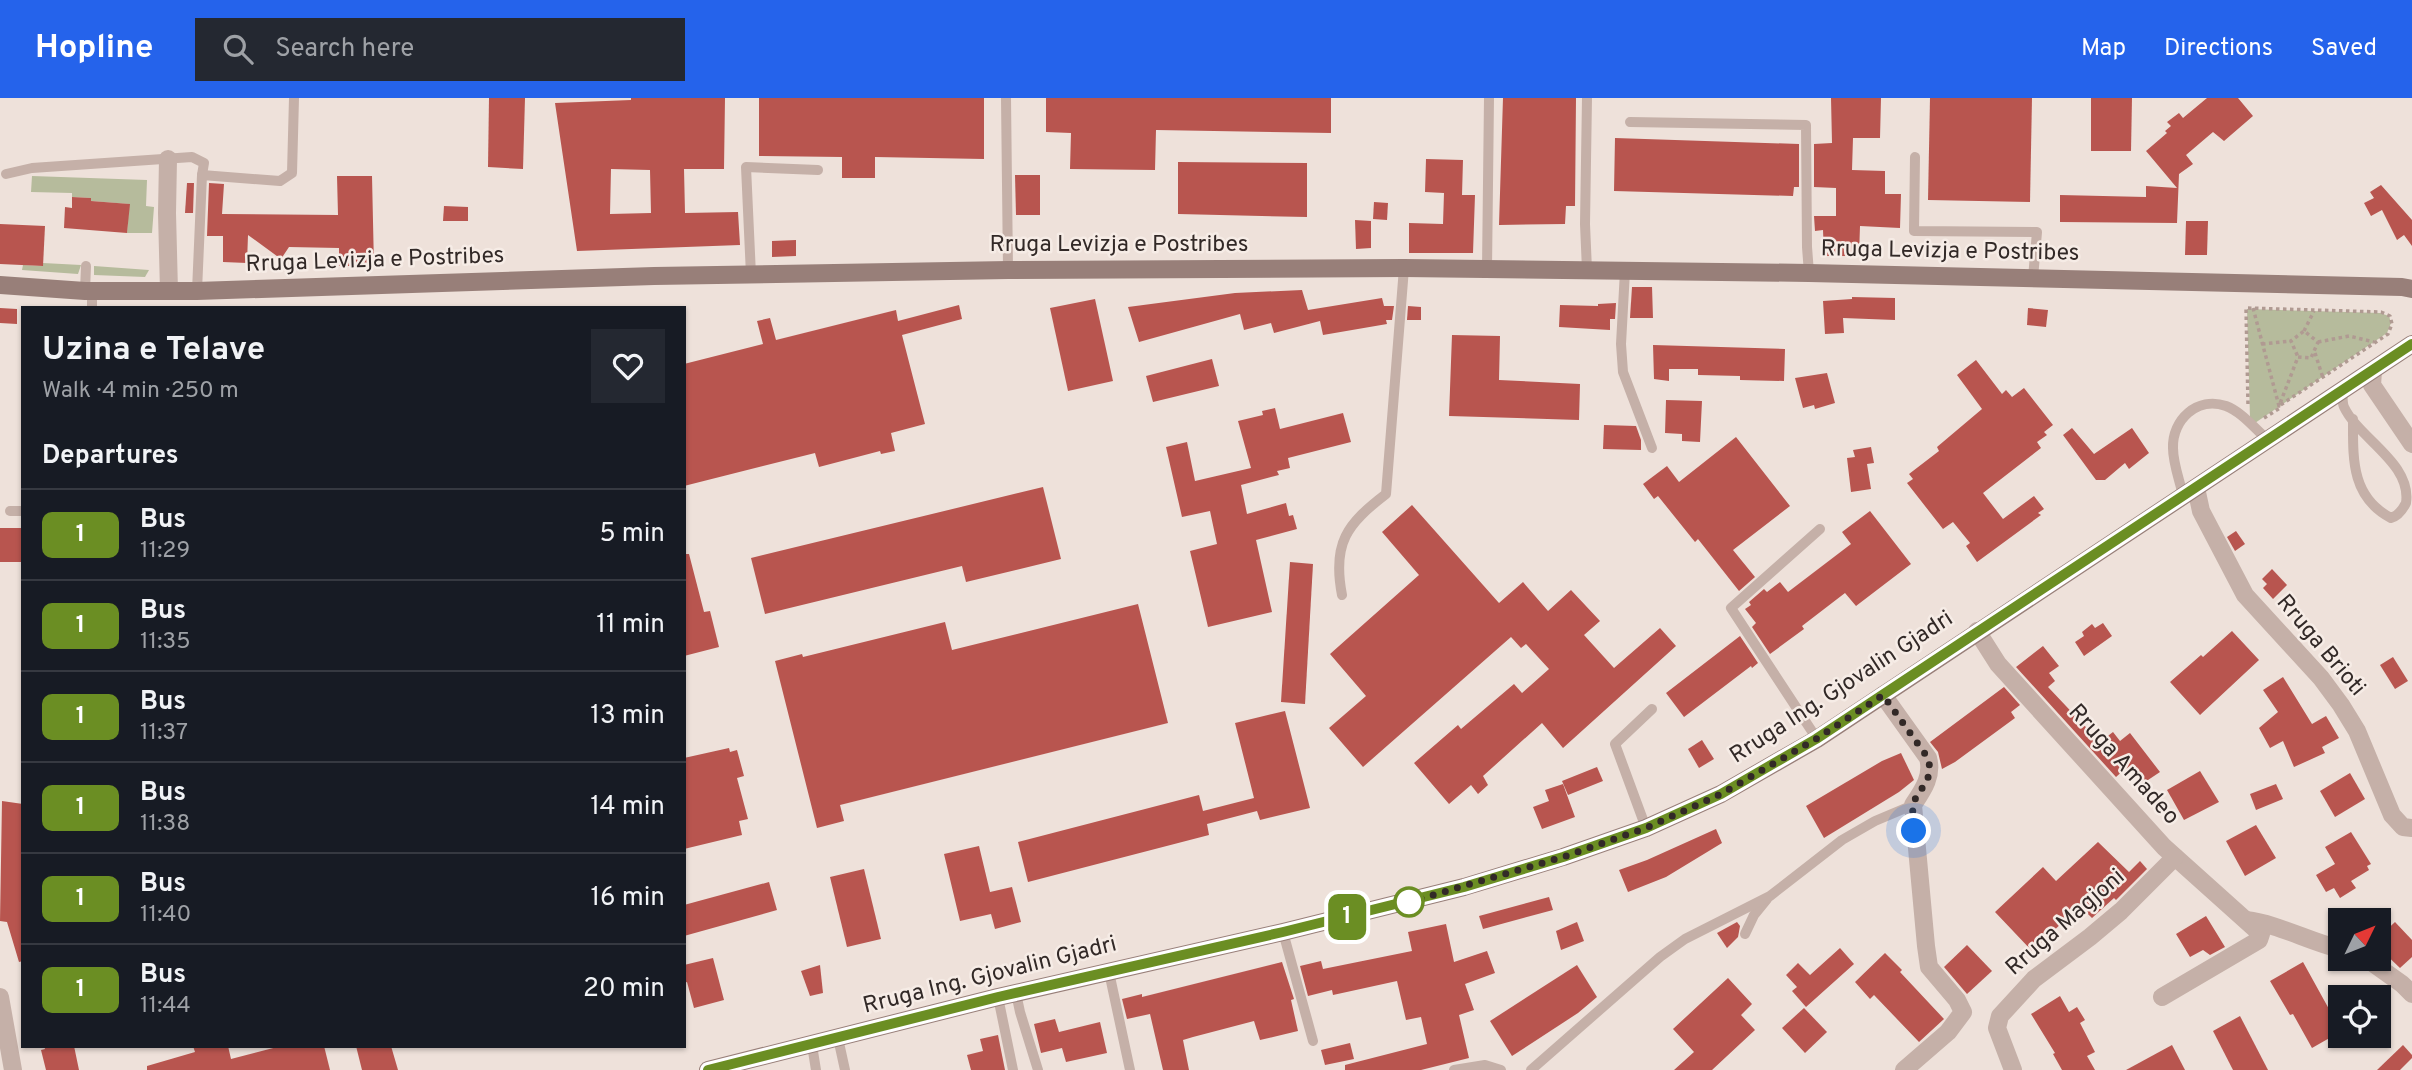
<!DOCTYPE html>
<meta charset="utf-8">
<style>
:root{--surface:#171b24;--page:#242831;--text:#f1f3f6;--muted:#9ea1a6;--line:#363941;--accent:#2563eb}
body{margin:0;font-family:Overpass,sans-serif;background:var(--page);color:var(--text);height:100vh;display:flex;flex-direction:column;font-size:26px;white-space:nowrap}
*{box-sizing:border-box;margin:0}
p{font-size:23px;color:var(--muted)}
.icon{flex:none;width:38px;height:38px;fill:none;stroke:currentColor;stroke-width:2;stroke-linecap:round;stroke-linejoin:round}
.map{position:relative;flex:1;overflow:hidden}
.details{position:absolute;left:21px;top:208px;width:665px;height:742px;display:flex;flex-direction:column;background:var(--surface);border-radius:0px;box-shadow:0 2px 5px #0004}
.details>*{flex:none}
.badge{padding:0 14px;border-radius:10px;font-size:24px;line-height:46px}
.needle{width:46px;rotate:47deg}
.controls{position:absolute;left:2328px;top:810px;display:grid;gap:14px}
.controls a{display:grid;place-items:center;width:63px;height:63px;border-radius:0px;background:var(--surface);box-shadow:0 2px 5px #0004;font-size:35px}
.you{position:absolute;width:35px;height:35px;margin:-18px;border:5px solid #fff;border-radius:50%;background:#1a73e8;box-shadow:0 0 0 10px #1a73e833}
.map>.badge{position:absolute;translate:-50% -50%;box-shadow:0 0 0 4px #fff}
h2{padding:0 21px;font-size:26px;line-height:63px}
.round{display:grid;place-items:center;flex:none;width:74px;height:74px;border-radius:0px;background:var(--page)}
.summary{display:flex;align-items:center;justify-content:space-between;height:119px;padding:0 21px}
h1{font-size:33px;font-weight:700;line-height:52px}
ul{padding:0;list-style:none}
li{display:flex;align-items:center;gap:21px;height:91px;padding:0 21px;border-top:2px solid var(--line)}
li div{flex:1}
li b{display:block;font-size:26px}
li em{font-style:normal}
li .badge{min-width:77px;font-weight:700;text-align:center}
header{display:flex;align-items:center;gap:42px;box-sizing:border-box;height:98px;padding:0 35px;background:var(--accent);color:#fff}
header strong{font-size:33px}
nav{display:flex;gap:38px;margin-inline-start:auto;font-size:24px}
.search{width:490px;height:63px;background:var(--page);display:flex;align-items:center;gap:18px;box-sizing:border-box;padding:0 24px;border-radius:0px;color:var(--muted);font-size:26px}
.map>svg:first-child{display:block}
.green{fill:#b6bb9c}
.building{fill:#b8554f;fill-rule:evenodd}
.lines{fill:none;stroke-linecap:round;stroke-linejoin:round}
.path{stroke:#b09a92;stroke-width:3.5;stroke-dasharray:3.5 3.5;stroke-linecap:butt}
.lane{stroke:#c5b0a8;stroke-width:10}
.street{stroke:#c5b0a8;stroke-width:18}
.secondary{stroke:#987f79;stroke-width:18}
.line-casing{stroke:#fff;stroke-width:16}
.line{stroke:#6b8e23;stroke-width:10}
.walk{stroke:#322927;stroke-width:7;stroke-dasharray:0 12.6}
.stop-dot{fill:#fff;stroke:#6b8e23;stroke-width:3.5}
.labels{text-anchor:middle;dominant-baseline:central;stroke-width:5;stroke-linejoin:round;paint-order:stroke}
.street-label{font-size:23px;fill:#322927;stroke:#f6ece6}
</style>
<header>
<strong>Hopline</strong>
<div class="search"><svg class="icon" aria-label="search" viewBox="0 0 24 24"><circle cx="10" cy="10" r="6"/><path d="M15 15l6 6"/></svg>Search here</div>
<nav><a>Map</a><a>Directions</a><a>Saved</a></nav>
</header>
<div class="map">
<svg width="2412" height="972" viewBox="0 0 2412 972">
<rect width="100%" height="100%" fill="#eee1da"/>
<!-- green -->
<g class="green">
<polygon points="32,78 147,82 146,108 154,109 152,135 127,135 129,106 91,103 91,100 72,99 72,95 31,94"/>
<polygon points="43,165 81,167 78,176 22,172 23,167 42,168"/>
<polygon points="94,168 149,172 145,179 94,177"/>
<polygon points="2247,211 2380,215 2389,218 2391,225 2387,235 2255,325 2250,320"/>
</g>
<!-- building -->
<g class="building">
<polygon points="489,0 525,0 523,71 488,69"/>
<path d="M631,0H725L724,71H684L685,115L738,114L740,147L577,153L555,5L631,2ZM611,71L650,72L651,115L610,116Z"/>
<polygon points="759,0 984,0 984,61 875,59 875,80 842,80 842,59 759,58"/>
<polygon points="1046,0 1331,0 1331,35 1156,32 1155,72 1070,71 1071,35 1046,34"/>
<polygon points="1503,0 1576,0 1575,108 1566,108 1565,126 1499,127"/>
<polygon points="1831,0 1881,0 1880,40 1853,40 1852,72 1885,73 1885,96 1901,96 1900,130 1860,128 1859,158 1824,158 1823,132 1815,133 1814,118 1836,118 1836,90 1814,89 1814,46 1832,45"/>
<polygon points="1930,0 2032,0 2030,104 1928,102"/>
<polygon points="2091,0 2132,0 2131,53 2091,53"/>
<polygon points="2207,0 2238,0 2253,18 2224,43 2213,34 2186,57 2193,66 2179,76 2177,125 2060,124 2060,97 2146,99 2146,88 2177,90 2146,53 2167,35 2165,33 2171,28 2167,24 2179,15 2183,20"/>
<polygon points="1615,40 1799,46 1799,89 1794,89 1793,98 1614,93"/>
<polygon points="1426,61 1463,62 1462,97 1475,97 1473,155 1409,155 1409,125 1443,126 1444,95 1425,94"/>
<polygon points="1178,64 1307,65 1307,119 1178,116"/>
<polygon points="1015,77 1040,77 1040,117 1016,117"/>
<polygon points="337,78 372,78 374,168 339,168 339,150 289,149 281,161 248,137 247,165 223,164 223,138 207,138 209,85 224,86 222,116 338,117"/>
<polygon points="187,85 194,85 193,115 185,115"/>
<polygon points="2381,87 2412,122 2412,148 2404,137 2397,142 2382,112 2371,118 2364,105 2374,100 2370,94"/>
<polygon points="72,99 91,100 91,103 130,106 127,135 64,130 65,109 72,110"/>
<polygon points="1374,104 1388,105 1387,122 1373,121"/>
<polygon points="444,108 468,109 468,123 443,123"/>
<polygon points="1355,122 1371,123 1371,150 1356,151"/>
<polygon points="2186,123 2208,123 2207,157 2185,157"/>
<polygon points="0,126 45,128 43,168 0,166"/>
<polygon points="796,142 796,158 772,159 772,143"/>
<polygon points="1632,189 1652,189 1653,220 1630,220"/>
<polygon points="1302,192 1308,212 1382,200 1384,208 1394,208 1392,222 1386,222 1387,226 1323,237 1320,223 1274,235 1271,225 1244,232 1240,216 1139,244 1128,209 1235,195"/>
<polygon points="1852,199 1895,200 1895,222 1843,220 1844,235 1825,236 1823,203 1852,201"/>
<polygon points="1095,201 1113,283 1068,293 1050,210"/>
<polygon points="1616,205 1615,221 1610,221 1610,232 1559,229 1560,207 1598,208 1598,206"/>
<polygon points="959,207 962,221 902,237 925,326 891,335 895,353 881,356 880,353 819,369 815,355 684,388 684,266 763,246 757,223 770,220 776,242 896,212 898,223"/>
<polygon points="1408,208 1421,209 1421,222 1407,222"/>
<polygon points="0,210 17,211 17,226 0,225"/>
<polygon points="2028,210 2048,212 2046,229 2027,227"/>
<polygon points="1452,237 1500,238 1499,282 1580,286 1579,322 1449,318"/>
<polygon points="1653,247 1785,251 1784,283 1740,282 1740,278 1698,277 1698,271 1669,271 1669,283 1654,281"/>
<polygon points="1212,261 1219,288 1153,304 1146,278"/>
<polygon points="1976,262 2002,296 2006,292 2012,299 2024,290 2053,327 2044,334 2047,337 2037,344 2041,350 1983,395 2003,421 2034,398 2044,411 2038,415 2041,417 1977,464 1966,448 1970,445 1953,424 1943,431 1907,385 1913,381 1909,376 1939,353 1937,349 1982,311 1957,277"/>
<polygon points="1827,275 1835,305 1815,311 1814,307 1803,310 1795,280"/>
<polygon points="1666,302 1702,303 1700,344 1682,343 1682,336 1665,335"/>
<polygon points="1275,310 1280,331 1343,315 1351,344 1288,360 1290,370 1277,373 1279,377 1241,387 1247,416 1286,405 1289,418 1293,417 1297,431 1256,442 1272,514 1208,529 1190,453 1217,446 1210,413 1182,419 1166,349 1187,344 1195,383 1251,370 1238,323 1263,317 1262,313"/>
<polygon points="1604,327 1636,328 1641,342 1641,352 1603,351"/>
<polygon points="2072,330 2094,356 2132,330 2149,355 2129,371 2125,365 2105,382 2096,382 2063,337"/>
<polygon points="1736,339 1790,408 1733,452 1755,479 1739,493 1698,441 1695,444 1658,398 1654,401 1643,386 1667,368 1679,384"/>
<polygon points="1871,349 1874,365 1867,366 1871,391 1851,394 1847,360 1855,359 1853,352"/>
<polygon points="1043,389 1061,461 966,484 962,468 765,516 751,460"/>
<polygon points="1412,407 1499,505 1523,484 1548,513 1571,492 1600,523 1584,537 1614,570 1660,530 1676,548 1563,650 1542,625 1483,678 1488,687 1478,696 1471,687 1449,706 1414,665 1458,627 1461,631 1514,586 1522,595 1549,571 1526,546 1521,550 1511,539 1363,669 1329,630 1366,598 1330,556 1419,477 1382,434"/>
<polygon points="1870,413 1911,466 1856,508 1845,495 1802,528 1804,531 1770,556 1752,529 1756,525 1745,511 1751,507 1749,504 1764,491 1767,494 1780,484 1788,494 1851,446 1842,434"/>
<rect x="0" y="430" width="23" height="34"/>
<polygon points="2236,433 2245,446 2235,453 2227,439"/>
<polygon points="684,456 689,456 704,514 710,513 719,549 684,558"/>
<polygon points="1290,464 1313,466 1305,606 1281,604"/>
<polygon points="2272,471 2287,487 2273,501 2263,490 2267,486 2262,481"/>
<polygon points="1138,506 1168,625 840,707 844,723 817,730 775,563 802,556 803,559 945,524 952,552"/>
<polygon points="2103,525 2112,538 2084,558 2075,544 2084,538 2082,534 2092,526 2095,530"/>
<polygon points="2232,533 2259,562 2200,617 2170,584 2201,557 2203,559"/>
<polygon points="1740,538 1758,565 1752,570 1751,568 1684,619 1666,595"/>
<polygon points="2043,548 2059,568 2049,575 2055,583 2048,589 2100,644 2113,634 2120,643 2130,635 2160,674 2139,688 2126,670 2116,679 2016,569"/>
<polygon points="2393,559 2408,583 2395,591 2380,567"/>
<polygon points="2283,579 2312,626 2326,618 2339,640 2322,649 2325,655 2294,669 2283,643 2270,650 2259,630 2278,614 2263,592"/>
<polygon points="2004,589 2020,607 2011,614 2015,620 1955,664 1942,671 1938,654 1930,644"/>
<polygon points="1285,613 1310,710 1260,722 1257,713 1207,726 1209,737 1028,784 1018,744 1199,697 1203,713 1254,700 1235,625"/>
<polygon points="1702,642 1714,661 1699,670 1688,651"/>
<polygon points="729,650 730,654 737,652 744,678 737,680 748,721 739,723 742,737 684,751 684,660"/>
<polygon points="1901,655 1914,682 1899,694 1824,740 1806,708 1882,663"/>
<polygon points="1597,669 1603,683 1568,697 1562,683"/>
<polygon points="2200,673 2219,704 2184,722 2167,692"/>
<polygon points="2350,675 2365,701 2335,719 2320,693"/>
<polygon points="1563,686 1575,719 1542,731 1533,709 1549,703 1545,692"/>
<polygon points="2276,686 2283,701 2256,712 2250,696"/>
<polygon points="2,703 23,706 23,863 19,864 7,824 0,823"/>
<polygon points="2256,727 2276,760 2245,778 2226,743"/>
<polygon points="1716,731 1722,745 1666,779 1628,794 1619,772 1647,762"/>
<polygon points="2351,734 2371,766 2367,768 2369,772 2351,783 2356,790 2340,800 2334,790 2326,794 2316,777 2335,766 2325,749"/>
<polygon points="2098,744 2129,774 2140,763 2147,771 2116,802 2114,800 2092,820 2080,808 2032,853 1995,814 2043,769 2056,783"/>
<polygon points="979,748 990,794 1012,789 1021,824 995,831 991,816 960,823 944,756"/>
<polygon points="864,771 881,841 847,849 830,779"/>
<polygon points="769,784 777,812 684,838 684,807"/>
<polygon points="1549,799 1553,812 1483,831 1479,818"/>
<polygon points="2206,818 2225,849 2210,857 2203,852 2190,859 2176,836"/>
<polygon points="1577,824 1584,843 1561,852 1556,833"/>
<polygon points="1737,824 1740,828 1738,839 1727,850 1717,835"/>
<polygon points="2395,824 2412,842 2412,859 2400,870 2378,849 2378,840"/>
<polygon points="1446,826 1454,864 1487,853 1495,875 1465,886 1474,912 1459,917 1469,960 1421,972 1345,972 1345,967 1427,946 1421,919 1406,922 1397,883 1333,897 1332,892 1308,898 1300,868 1321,863 1323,871 1412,853 1408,834"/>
<polygon points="1967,847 1992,873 1967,896 1944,869"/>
<polygon points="1840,850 1854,866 1806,909 1792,893 1797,889 1786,877 1798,865 1810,877"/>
<polygon points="1885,855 1902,872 1900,874 1944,921 1919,944 1874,897 1870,901 1855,884"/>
<polygon points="713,860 724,902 694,910 687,884 684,885 684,867"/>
<polygon points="1282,864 1294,901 1291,902 1298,933 1260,942 1254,923 1193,939 1183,942 1189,972 1163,972 1150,916 1127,921 1122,901 1142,896 1142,899"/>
<polygon points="2303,864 2340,931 2340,934 2312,950 2293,916 2290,917 2270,883"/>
<polygon points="820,867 823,895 810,898 801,873"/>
<polygon points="1577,867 1597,899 1578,915 1512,958 1490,923"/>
<polygon points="1728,880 1752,906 1741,917 1755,932 1712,972 1674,972 1694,954 1673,931"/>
<polygon points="2060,898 2069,914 2077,909 2085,922 2080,925 2095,954 2087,958 2095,972 2062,972 2053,956 2055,955 2031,916"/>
<polygon points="1804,910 1827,934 1805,955 1782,930"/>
<polygon points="2240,918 2268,972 2233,972 2213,933"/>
<polygon points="1055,921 1059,934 1100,924 1107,955 1066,964 1062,950 1041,955 1034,926"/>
<polygon points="998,937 1005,972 971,972 967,957 983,953 980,941"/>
<polygon points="1350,945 1354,961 1325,967 1321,952"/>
<polygon points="2172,947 2185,972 2126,972"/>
<polygon points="2403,947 2412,957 2412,960 2400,972 2377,972"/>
<polygon points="44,948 74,948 79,972 46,972 41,952 45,951"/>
<polygon points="193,948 228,948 231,961 281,948 324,948 330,972 147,972 147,968 195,954"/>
<polygon points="356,948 391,948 398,972 362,972"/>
</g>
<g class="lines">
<!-- path -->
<g class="path">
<polyline points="2253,210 2279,308 2298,259 2311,260 2318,244 2304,233 2291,243 2298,259"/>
<polyline points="2304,233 2314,213"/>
<polyline points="2318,244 2349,238 2374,244"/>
<polyline points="2262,246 2291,243"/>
<polyline points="2315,255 2323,280"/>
<polyline points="2248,306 2246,210 2381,214 2390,218 2392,226 2388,236 2279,308"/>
<polyline points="2264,320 2280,310"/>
</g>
<!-- lane -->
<g class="lane">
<polyline points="1006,0 1008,172"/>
<polyline points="1587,0 1585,126 1587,172"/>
<polyline points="1630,24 1806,27 1807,149 1809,175"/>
<polyline points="1915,59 1914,133 2037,134 2033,180"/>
<polyline points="6,76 32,70 192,59 204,65 202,77"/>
<polyline points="1487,171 1489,0"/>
<polyline points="1625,173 1621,246 1623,274 1652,350"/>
<polyline points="751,177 746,69 818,72"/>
<polyline points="85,193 86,168"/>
<polyline points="197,193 202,77 280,83 292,75 294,0"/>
<polyline points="92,194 92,210"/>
<path d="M2342,293C2343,298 2342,305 2344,309C2359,341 2412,365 2406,405C2402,413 2398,418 2391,420C2351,399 2353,361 2353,321"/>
<path d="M2183,398C2180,383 2173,366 2173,350C2172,322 2197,298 2226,308C2242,314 2255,331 2268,342"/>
<polyline points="10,413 23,413"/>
<path d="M1342,497C1332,445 1347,426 1386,396L1404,170"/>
<polyline points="1817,641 1731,510 1820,431"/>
<polyline points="1646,730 1615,646 1652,611"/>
<polyline points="1283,834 1313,943"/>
<polyline points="1745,836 1754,817 1767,801"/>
<polyline points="1109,874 1130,972"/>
<polyline points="1016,895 1020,914 1038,972"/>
<polyline points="998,899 1013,972"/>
<polyline points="838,940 845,972"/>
<polyline points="812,947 816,972"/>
<polyline points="1454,972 1485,967 1501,972"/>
<polyline points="1531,972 1660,859 1685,841 1770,798 1842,742 1875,723 1913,707"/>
</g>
<!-- street -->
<g class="street">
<polyline points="168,61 167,115 169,193"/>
<polyline points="2373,273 2372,287 2412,346"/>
<polyline points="2196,390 2201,413 2245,497 2321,580 2341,607 2357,633 2392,717 2403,729 2412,730"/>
<polyline points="1977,533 1998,566 2164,749 2261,836 2259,842 2162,899"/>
<path d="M1883,597L1928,660C1933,678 1923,692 1913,707L1926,848L1929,869L1957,902L1963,914L1948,934L1904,972"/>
<path d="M2246,822C2278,826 2308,843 2340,851"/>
<polyline points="2367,861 2402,886 2412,896"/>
<polyline points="0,899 13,972"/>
<polyline points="2013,972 1997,930 2000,918 2034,881 2090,839 2121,813 2175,759"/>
</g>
<!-- secondary -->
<g class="secondary">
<polyline points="0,187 85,193 197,193 654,178 1008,172 1404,170 1809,175 2402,189 2412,191"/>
<polyline points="708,972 998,899 1283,834 1464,789 1563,759 1646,730 1721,696 1817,641 2412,246"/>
</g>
</g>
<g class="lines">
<!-- line casing -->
<g class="line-casing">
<polyline id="line" points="708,972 998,899 1283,834 1464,789 1563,759 1646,730 1721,696 1816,641 2412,246"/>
</g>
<!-- line -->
<use href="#line" class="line"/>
<!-- walk -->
<path class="walk" d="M1409,804L1563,759L1646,730L1721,696L1816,641L1883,597L1928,660C1935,686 1915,691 1913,709C1912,716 1914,726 1914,733"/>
</g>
<!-- markers -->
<circle class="stop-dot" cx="1409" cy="804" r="14"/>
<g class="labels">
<!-- street labels -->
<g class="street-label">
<text x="1119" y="147">Rruga Levizja e Postribes</text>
<text transform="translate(1950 154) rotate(1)">Rruga Levizja e Postribes</text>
<text transform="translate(375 163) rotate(-2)">Rruga Levizja e Postribes</text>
<text transform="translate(2320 548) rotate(50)">Rruga Brioti</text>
<text transform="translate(1842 590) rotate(-33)">Rruga Ing. Gjovalin Gjadri</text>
<text transform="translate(2123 667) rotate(48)">Rruga Amadeo</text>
<text transform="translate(2066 825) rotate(-41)">Rruga Magjoni</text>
<text transform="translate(990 878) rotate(-14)">Rruga Ing. Gjovalin Gjadri</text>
</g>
</g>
</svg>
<div class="controls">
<a><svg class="needle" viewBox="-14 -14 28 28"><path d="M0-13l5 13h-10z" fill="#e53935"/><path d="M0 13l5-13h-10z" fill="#9ea1a6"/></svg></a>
<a><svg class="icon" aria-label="locate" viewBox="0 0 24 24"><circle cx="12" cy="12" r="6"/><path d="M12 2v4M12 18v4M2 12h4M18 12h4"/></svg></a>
</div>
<div class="you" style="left:1914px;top:733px"></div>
<b class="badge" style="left:1347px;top:819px;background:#6b8e23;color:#fff">1</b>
<section class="details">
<div class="summary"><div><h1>Uzina e Telave</h1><p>Walk · 4 min · 250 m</p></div><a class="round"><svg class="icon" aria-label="heart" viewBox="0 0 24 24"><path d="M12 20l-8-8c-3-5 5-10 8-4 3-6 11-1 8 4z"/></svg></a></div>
<h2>Departures</h2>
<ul>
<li><span class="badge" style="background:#6b8e23;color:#fff">1</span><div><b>Bus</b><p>11:29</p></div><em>5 min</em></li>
<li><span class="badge" style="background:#6b8e23;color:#fff">1</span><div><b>Bus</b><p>11:35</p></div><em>11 min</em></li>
<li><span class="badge" style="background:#6b8e23;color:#fff">1</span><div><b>Bus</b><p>11:37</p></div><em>13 min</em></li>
<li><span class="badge" style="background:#6b8e23;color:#fff">1</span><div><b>Bus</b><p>11:38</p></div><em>14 min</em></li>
<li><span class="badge" style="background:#6b8e23;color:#fff">1</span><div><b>Bus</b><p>11:40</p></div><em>16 min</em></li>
<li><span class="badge" style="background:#6b8e23;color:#fff">1</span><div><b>Bus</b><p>11:44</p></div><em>20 min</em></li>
</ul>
</section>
</div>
